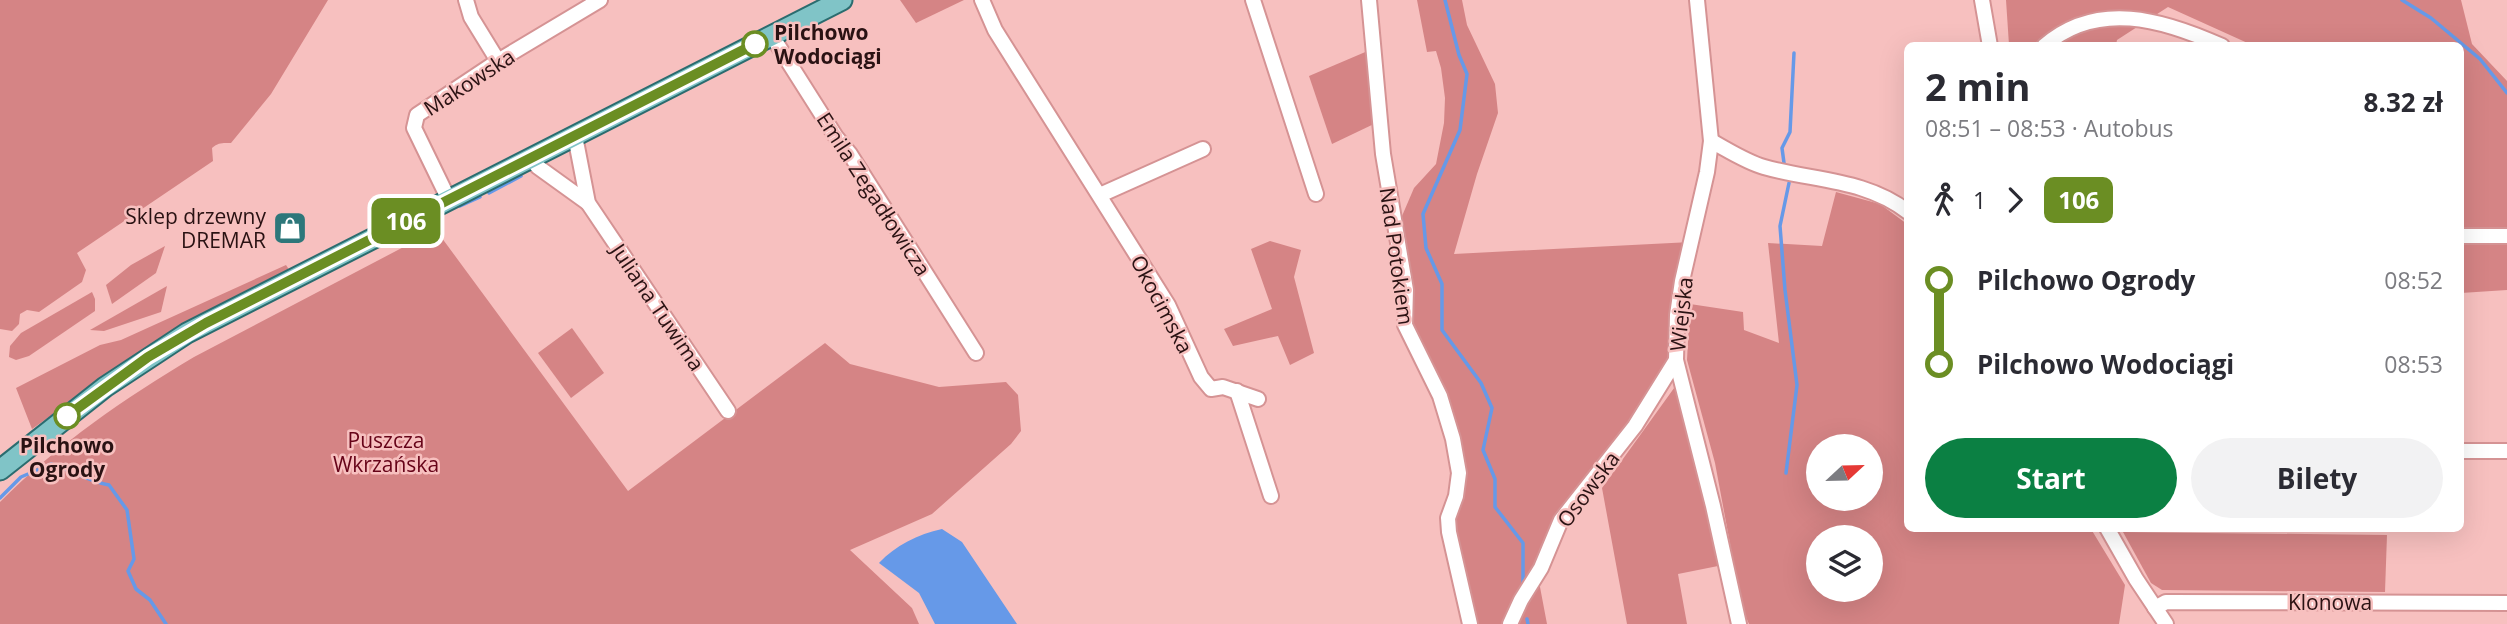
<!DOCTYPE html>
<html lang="pl">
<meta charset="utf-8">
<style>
:root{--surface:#fff;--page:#f2f2f3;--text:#2b2b33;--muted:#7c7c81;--accent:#0b8043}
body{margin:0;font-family:"Open Sans",sans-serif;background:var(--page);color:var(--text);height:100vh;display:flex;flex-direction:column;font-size:26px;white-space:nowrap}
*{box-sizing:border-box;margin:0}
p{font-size:23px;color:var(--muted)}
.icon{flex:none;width:38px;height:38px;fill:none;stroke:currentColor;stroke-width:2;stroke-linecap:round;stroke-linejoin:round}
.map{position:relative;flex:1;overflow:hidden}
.panel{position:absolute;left:1904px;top:42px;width:560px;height:490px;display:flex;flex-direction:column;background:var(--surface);border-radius:10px;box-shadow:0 7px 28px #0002}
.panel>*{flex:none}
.badge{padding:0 14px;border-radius:10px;font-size:24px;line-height:46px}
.needle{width:46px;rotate:68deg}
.controls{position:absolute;left:1806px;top:434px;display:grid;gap:14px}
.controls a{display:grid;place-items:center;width:77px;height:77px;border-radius:50%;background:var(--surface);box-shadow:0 7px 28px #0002;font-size:35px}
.map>.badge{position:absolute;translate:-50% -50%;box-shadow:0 0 0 4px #fff}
.legs{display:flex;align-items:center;gap:10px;height:77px;padding:0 21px;font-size:23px}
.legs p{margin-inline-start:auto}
.headline{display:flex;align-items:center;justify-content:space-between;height:119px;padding:0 21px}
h1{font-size:38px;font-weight:700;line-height:52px}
.primary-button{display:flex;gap:14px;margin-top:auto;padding:14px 21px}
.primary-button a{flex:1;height:80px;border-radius:42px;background:var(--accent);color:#fff;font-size:28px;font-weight:700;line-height:80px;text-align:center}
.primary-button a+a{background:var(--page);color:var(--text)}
ul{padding:0 21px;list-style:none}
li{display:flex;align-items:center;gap:24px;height:84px;font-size:26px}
li i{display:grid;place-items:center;width:10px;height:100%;margin:0 9px;background:currentColor}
li i::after{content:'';width:18px;height:18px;margin:-9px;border:5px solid;border-radius:50%;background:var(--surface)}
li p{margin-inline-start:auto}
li:first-child i{background:linear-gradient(#0000 50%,currentColor 0)}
li:last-child i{background:linear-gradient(currentColor 50%,#0000 0)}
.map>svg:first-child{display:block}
.green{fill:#d58485;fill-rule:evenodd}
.water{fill:#6699e8}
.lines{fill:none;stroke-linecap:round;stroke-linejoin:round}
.stream{stroke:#6699e8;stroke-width:3.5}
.minor-casing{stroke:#d59394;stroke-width:18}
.major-casing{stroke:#2b6c6f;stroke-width:23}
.minor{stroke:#fff;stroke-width:14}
.major{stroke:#80c4c7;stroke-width:19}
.line-1-casing{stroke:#fff;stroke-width:16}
.line-1{stroke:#6b8e23;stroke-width:10}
.stop-1-dot{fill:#fff;stroke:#6b8e23;stroke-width:3.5}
.labels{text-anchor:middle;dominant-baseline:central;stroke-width:5;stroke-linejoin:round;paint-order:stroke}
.stop-label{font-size:21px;font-weight:bold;fill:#2a1213;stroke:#f7c0bf;text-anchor:start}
.street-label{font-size:21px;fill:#2a1213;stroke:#f7c0bf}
.poi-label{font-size:21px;fill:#2a1213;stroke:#f7c0bf;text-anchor:end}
.park-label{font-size:21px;fill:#660318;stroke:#f7c0bf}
</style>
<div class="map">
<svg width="2507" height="624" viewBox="0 0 2507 624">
<rect width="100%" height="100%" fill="#f7c0bf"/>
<!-- green -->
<g class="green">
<path d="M0,0H328L271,94L231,143C223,143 219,142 212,148L213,161L77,253L86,270L82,282L39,312L27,310L20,314L19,324L12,331L0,329Z"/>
<polygon points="900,0 964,0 916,23"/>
<polygon points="1417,0 1462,0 1467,25 1495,84 1498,113 1477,174 1454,254 1691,242 1676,360 1593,480 1546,554 1540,550 1540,587 1547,624 1472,624 1453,527 1463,469 1412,333 1397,218 1402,216 1414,188 1436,164 1444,123 1445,98 1441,68 1436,51 1427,52"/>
<polygon points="2006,0 2461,0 2472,44 2507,81 2507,290 2461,293 2460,46 2252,45 2168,7 2117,40 2116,45 2009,45"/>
<polygon points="1370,50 1376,123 1332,144 1309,76"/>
<path d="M1836,192L1880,204L1907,224L1908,528L2091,529L2125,585L2119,624H1749L1742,608L1715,463L1687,360L1690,304L1743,312L1744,330L1779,343L1768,243L1822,246ZM1818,446H1871V499H1818ZM1818,537H1871V590H1818Z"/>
<path d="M436,230L628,491L825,343L850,364L939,387L1006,382L1018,395L1021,431L1011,444L932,514L850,550L912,608L919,624H0V502C57,445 125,398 194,357Z"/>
<polygon points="1270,241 1301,250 1294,277 1314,353 1290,365 1278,336 1233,346 1224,329 1272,309 1251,249"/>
<polygon points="165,246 156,273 112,304 106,285 131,265"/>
<polygon points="286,265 290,271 126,362 32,429 16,388 100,345 121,340"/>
<polygon points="167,286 161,312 104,331 90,330"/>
<polygon points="92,292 95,299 95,311 29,356 16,360 9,357 10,346 21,333"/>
<polygon points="572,328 604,373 571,398 538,353"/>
<polygon points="1677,384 1690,430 1718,566 1678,574 1687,624 1627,624 1602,488"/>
<polygon points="2123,532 2387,535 2385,592 2162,590 2151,583"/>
</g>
<!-- water -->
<path class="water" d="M942,529L962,542L1017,624H935L919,593L879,563C895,546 918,534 942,529Z"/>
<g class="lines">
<!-- stream -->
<g class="stream">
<polyline points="1445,0 1459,55 1467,74 1460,130 1423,214 1426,248 1442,284 1442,330 1481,383 1492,408 1483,450 1495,479 1495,507 1523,543 1523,586"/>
<polyline points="2402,0 2431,18 2480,59 2507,93"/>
<polyline points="1784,163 1782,148 1790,132 1794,53"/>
<polyline points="489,193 521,176"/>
<polyline points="460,206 480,197"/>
<polyline points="1786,473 1797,385 1785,290 1780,226 1789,183"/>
<path d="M0,498L21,477L51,464C71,470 88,481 109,485L127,510L134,559L128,571L136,589L150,600L166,624"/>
<polyline points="1527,619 1528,624"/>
</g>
<!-- minor casing -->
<g class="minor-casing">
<g id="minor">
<polyline points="466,0 471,17 498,61"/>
<polyline points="982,0 995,30 1168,305 1201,377 1211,389 1223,387 1258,399"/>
<polyline points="1253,0 1316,194"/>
<polyline points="1369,0 1383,154 1406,290 1405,325 1440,396 1453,439 1459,473 1456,496 1448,518 1449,532 1470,624"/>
<polyline points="1697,0 1711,141 1707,172 1682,281 1677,315 1676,360 1713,506 1739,624"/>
<polyline points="1982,0 1990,46"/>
<polyline points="772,36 836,137 850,154 976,353"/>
<path d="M2044,46C2097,0 2162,19 2222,46"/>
<polyline points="575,136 588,203 728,411"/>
<path d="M1711,141C1728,150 1746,162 1764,167C1813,181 1866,179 1908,212"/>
<polyline points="530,158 538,167 588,203"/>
<polyline points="1100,195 1203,149"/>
<polyline points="449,200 414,128 417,115 498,61 600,0"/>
<polyline points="2460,236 2507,236"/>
<polyline points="1237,391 1271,496"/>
<polyline points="2460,451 2507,451"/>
<polyline points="2107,528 2136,579 2166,624"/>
<polyline points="2155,608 2166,602 2507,603"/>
<polyline points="1510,624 1521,600 1541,568 1561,520 1635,426 1676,360"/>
</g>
</g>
<!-- major casing -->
<g class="major-casing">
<polyline id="major" points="0,470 105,387 187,333 842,0"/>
</g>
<!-- minor -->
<use href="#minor" class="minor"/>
<!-- major -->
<use href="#major" class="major"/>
</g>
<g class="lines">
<!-- line-1 casing -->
<g class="line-1-casing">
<polyline id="line-1" points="67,416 148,357 206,323 755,44"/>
</g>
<!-- line-1 -->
<use href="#line-1" class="line-1"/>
</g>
<!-- icons -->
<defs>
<g id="shop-square" transform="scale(1.75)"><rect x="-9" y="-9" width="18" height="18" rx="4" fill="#2d777a" stroke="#f7c0bf"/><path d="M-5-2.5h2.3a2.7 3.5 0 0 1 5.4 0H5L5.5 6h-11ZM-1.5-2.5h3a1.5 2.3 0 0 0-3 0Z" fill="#fff"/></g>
</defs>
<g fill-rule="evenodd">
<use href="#shop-square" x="290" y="228"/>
</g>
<!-- markers -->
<g class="stop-1-dot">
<circle cx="755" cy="44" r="12"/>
<circle cx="67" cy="416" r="12"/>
</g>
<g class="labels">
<!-- stop labels -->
<g class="stop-label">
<text x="774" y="32">Pilchowo<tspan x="774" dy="24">Wodociągi</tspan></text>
<text x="67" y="445" text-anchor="middle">Pilchowo<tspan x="67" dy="24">Ogrody</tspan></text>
</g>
<!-- street labels -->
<g class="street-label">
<text transform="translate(469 82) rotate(-33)">Makowska</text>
<text transform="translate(874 194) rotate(57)">Emila Zegadłowicza</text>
<text transform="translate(1397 256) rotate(82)">Nad Potokiem</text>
<text transform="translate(1162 304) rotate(62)">Okocimska</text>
<text transform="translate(658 307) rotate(56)">Juliana Tuwima</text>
<text transform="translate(1681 314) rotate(-84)">Wiejska</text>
<text transform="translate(1588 489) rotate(-53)">Osowska</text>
<text x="2330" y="602">Klonowa</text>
</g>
<!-- poi labels -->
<g class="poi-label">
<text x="266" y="216">Sklep drzewny<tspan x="266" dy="24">DREMAR</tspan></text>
</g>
<!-- park labels -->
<g class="park-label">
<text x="386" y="440">Puszcza<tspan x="386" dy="24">Wkrzańska</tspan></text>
</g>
</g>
</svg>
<div class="controls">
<a><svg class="needle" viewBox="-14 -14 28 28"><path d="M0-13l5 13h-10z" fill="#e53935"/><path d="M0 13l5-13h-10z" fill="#7c7c81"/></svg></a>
<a><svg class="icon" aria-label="layers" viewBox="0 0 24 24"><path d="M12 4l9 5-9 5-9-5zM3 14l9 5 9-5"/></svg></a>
</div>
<b class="badge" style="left:406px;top:221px;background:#6b8e23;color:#fff">106</b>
<section class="panel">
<div class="headline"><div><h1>2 min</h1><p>08:51 – 08:53 · Autobus</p></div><b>8.32 zł</b></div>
<div class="legs"><svg class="icon" aria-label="walk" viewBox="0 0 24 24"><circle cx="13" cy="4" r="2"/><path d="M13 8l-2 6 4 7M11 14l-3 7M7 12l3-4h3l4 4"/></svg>1<svg class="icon" aria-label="forward" viewBox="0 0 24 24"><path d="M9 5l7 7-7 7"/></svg><b class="badge" style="background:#6b8e23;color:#fff">106</b></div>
<ul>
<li><i style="color:#6b8e23"></i><b>Pilchowo Ogrody</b><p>08:52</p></li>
<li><i style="color:#6b8e23"></i><b>Pilchowo Wodociągi</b><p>08:53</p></li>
</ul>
<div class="primary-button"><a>Start</a><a>Bilety</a></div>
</section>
</div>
